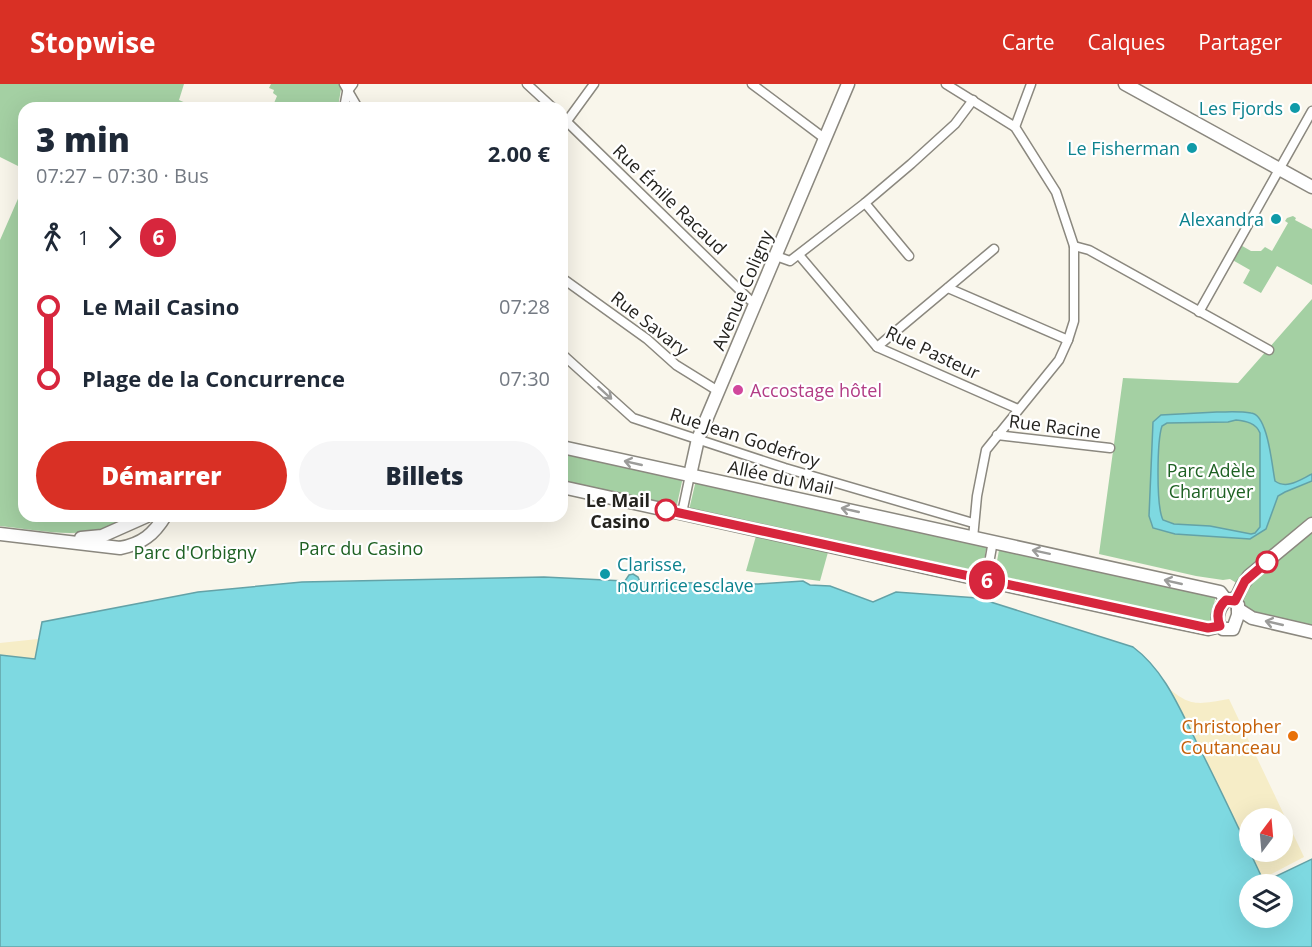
<!DOCTYPE html>
<html lang="fr">
<meta charset="utf-8">
<style>
:root{--surface:#fff;--page:#f6f6f7;--text:#1f2937;--muted:#747a83;--accent:#d93025}
body{margin:0;font-family:"Open Sans",sans-serif;background:var(--page);color:var(--text);height:100vh;display:flex;flex-direction:column;font-size:22px;white-space:nowrap}
*{box-sizing:border-box;margin:0}
p{font-size:20px;color:var(--muted)}
.icon{flex:none;width:33px;height:33px;fill:none;stroke:currentColor;stroke-width:2;stroke-linecap:round;stroke-linejoin:round}
.map{position:relative;flex:1;overflow:hidden}
.side{position:absolute;left:18px;top:18px;width:550px;height:420px;display:flex;flex-direction:column;background:var(--surface);border-radius:18px;box-shadow:0 6px 24px #0002}
.side>*{flex:none}
.badge{padding:0 12px;border-radius:20px;font-size:21px;line-height:39px}
.needle{width:39px;rotate:16deg}
.fabs{position:absolute;left:1239px;top:724px;display:grid;gap:12px}
.fabs a{display:grid;place-items:center;width:54px;height:54px;border-radius:50%;background:var(--surface);box-shadow:0 6px 24px #0002;font-size:30px}
.map>.badge{position:absolute;translate:-50% -50%;box-shadow:0 0 0 3px #fff}
.legs{display:flex;align-items:center;gap:9px;height:66px;padding:0 18px;font-size:20px}
.legs p{margin-inline-start:auto}
.overview{display:flex;align-items:center;justify-content:space-between;height:102px;padding:0 18px}
h1{font-size:33px;font-weight:800;line-height:45px}
.button{display:flex;gap:12px;margin-top:auto;padding:12px 18px}
.button a{flex:1;height:69px;border-radius:36px;background:var(--accent);color:#fff;font-size:24px;font-weight:800;line-height:69px;text-align:center}
.button a+a{background:var(--page);color:var(--text)}
ul{padding:0 18px;list-style:none}
li{display:flex;align-items:center;gap:21px;height:72px;font-size:22px}
li i{display:grid;place-items:center;width:9px;height:100%;margin:0 8px;background:currentColor}
li i::after{content:'';width:15px;height:15px;margin:-8px;border:4px solid;border-radius:50%;background:var(--surface)}
li p{margin-inline-start:auto}
li:first-child i{background:linear-gradient(#0000 50%,currentColor 0)}
li:last-child i{background:linear-gradient(currentColor 50%,#0000 0)}
header{display:flex;align-items:center;gap:36px;box-sizing:border-box;height:84px;padding:0 30px;background:var(--accent);color:#fff}
header strong{font-size:28px}
nav{display:flex;gap:33px;margin-inline-start:auto;font-size:21px}
.map>svg:first-child{display:block}
.green{fill:#a4d0a3}
.sand{fill:#f6edc7;fill-rule:evenodd}
.water{fill:#7ed9e1;stroke:#63a2a7;stroke-width:1.5;fill-rule:evenodd}
.lines{fill:none;stroke-linecap:round;stroke-linejoin:round}
.street-casing{stroke:#8b887f;stroke-width:11}
.secondary-casing{stroke:#8b887f;stroke-width:15}
.street{stroke:#fff;stroke-width:8}
.secondary{stroke:#fff;stroke-width:12}
.oneway{stroke:#9c9c9a}
.line-1-casing{stroke:#fff;stroke-width:14}
.line-1{stroke:#d7263d;stroke-width:9}
.culture-dot{fill:#0f9aa8;stroke:#fff;stroke-width:2}
.hotel-dot{fill:#d1479c;stroke:#fff;stroke-width:2}
.stop-1-dot{fill:#fff;stroke:#d7263d;stroke-width:3}
.food-dot{fill:#e8710a;stroke:#fff;stroke-width:2}
.labels{text-anchor:middle;dominant-baseline:central;stroke-width:4.5;stroke-linejoin:round;paint-order:stroke}
.culture-label{font-size:18px;fill:#0d838f;stroke:#fff;text-anchor:end}
.street-label{font-size:18px;fill:#24231f;stroke:#fff}
.hotel-label{font-size:18px;fill:#b23c85;stroke:#fff;text-anchor:start}
.park-label{font-size:18px;fill:#1e6123;stroke:#fff}
.stop-label{font-size:18px;font-weight:bold;fill:#24231f;stroke:#fff;text-anchor:end}
.food-label{font-size:18px;fill:#c56008;stroke:#fff;text-anchor:end}
</style>
<header>
<strong>Stopwise</strong>
<nav><a>Carte</a><a>Calques</a><a>Partager</a></nav>
</header>
<div class="map">
<svg width="1312" height="863" viewBox="0 0 1312 863">
<rect width="100%" height="100%" fill="#f9f6eb"/>
<!-- green -->
<g class="green">
<polygon points="0,0 184,0 179,16 197,24 24,24 24,85 0,73"/>
<polygon points="271,0 339,0 341,5 338,23 272,24 277,12 273,9 274,6 269,4"/>
<path d="M24,101V432H129C92,460 42,446 0,442V156Z"/>
<polygon points="1293,132 1296,134 1295,136 1312,145 1312,201 1277,182 1261,209 1243,199 1250,186 1229,174 1237,159 1251,167 1261,167 1265,163 1272,167 1288,139 1285,137 1287,134"/>
<polygon points="1312,215 1312,546 1253,531 1241,520 1243,503 1230,495 1223,496 1196,492 1099,470 1123,294 1238,299"/>
<polygon points="563,366 683,393 676,425 563,400"/>
<polygon points="696,396 987,460 982,488 981,492 689,426"/>
<polygon points="758,445 830,461 820,497 746,487"/>
<polygon points="1003,464 1216,511 1209,542 994,494 999,466"/>
</g>
<!-- sand -->
<g class="sand">
<polygon points="38,555 32,596 0,587 0,559"/>
<path d="M1163,599C1189,623 1195,621 1229,615L1304,773L1250,801ZM1250,735H1282V768H1250Z"/>
</g>
<!-- water -->
<g class="water">
<path d="M1217,328C1228,328 1240,327 1251,329C1268,330 1272,383 1275,397C1287,406 1301,395 1312,390V397L1285,408L1278,412L1266,445L1250,455L1175,450L1153,444L1149,432L1153,338L1161,331ZM1236,336C1246,337 1256,339 1260,349V443L1255,449L1251,450L1210,442L1174,440L1163,436C1156,422 1157,357 1162,342L1167,339L1228,338Z"/>
<path d="M633,490L638,493L640,498L758,500L803,497L810,501L830,502L873,518L896,508L978,514L1133,563C1164,586 1179,623 1196,657C1220,704 1242,751 1264,798L1312,775V863H0V571L35,575L42,538L198,508L302,498L544,493L625,497L629,491ZM1250,801H1282V834H1250Z"/>
</g>
<g class="lines">
<!-- street casing -->
<g class="street-casing">
<g id="street">
<polyline points="344,0 358,24"/>
<polyline points="527,0 553,24"/>
<polyline points="752,0 824,54"/>
<polyline points="946,0 1015,43 1056,108 1074,162 1074,237 1068,256 1059,276 986,366 977,412 973,454"/>
<polyline points="344,24 347,8 353,0"/>
<polyline points="562,33 750,216 756,219"/>
<polyline points="567,37 594,0"/>
<polyline points="1015,43 1031,0"/>
<polyline points="865,119 909,172"/>
<polyline points="1074,162 1089,166 1269,266"/>
<polyline points="799,171 877,263 1018,325"/>
<polyline points="776,172 790,177 865,119 911,80 955,40 973,16"/>
<polyline points="562,194 647,255 676,281 718,307"/>
<polyline points="948,204 1068,256"/>
<polyline points="1199,228 1312,27"/>
<polyline points="877,263 994,165"/>
<polyline points="562,270 633,334 785,384 973,439"/>
<polyline points="997,351 1110,364"/>
<polyline points="682,429 690,391"/>
<polyline points="986,496 993,457"/>
</g>
</g>
<!-- secondary casing -->
<g class="secondary-casing">
<g id="secondary">
<polyline points="1125,0 1312,103"/>
<polyline points="562,363 1220,508 1226,516"/>
<polyline points="690,391 698,355 848,0"/>
<polyline points="562,403 1155,534 1208,545 1220,542"/>
<path d="M0,450L120,464C142,460 154,450 165,432"/>
<polyline points="81,454 102,452 147,432"/>
<path d="M1231,515L1238,521V531L1233,545H1223C1214,538 1218,526 1224,518Z"/>
<polyline points="1235,517 1242,502 1249,492 1312,440"/>
<polyline points="1238,525 1252,534 1312,548"/>
</g>
</g>
<!-- street -->
<use href="#street" class="street"/>
<!-- secondary -->
<use href="#secondary" class="secondary"/>
</g>
<!-- one-way arrows -->
<defs><path id="oneway-shaft" d="M-6 0H5M1.5-3L5.5 0L1.5 3" fill="none" stroke-width="1.6" stroke-linecap="round" stroke-linejoin="round" transform="scale(1.5)"/></defs>
<g class="oneway">
<use href="#oneway-shaft" transform="translate(605 309) rotate(42)"/>
<use href="#oneway-shaft" transform="translate(633 379) rotate(-167)"/>
<use href="#oneway-shaft" transform="translate(850 426) rotate(-167)"/>
<use href="#oneway-shaft" transform="translate(1041 468) rotate(-168)"/>
<use href="#oneway-shaft" transform="translate(1173 498) rotate(-167)"/>
<use href="#oneway-shaft" transform="translate(1274 539) rotate(-167)"/>
</g>
<g class="lines">
<!-- line-1 casing -->
<g class="line-1-casing">
<path id="line-1" d="M666,426L1208,544L1220,542C1216,532 1218,523 1226,516L1235,517L1245,497L1267,478"/>
</g>
<!-- line-1 -->
<use href="#line-1" class="line-1"/>
</g>
<!-- markers -->
<g class="culture-dot">
<circle cx="1295" cy="24" r="6"/>
<circle cx="1192" cy="64" r="6"/>
<circle cx="1276" cy="135" r="6"/>
<circle cx="605" cy="490" r="6"/>
</g>
<circle class="hotel-dot" cx="738" cy="306" r="6"/>
<g class="stop-1-dot">
<circle cx="666" cy="426" r="10"/>
<circle cx="1267" cy="478" r="10"/>
</g>
<circle class="food-dot" cx="1293" cy="652" r="6"/>
<g class="labels">
<!-- culture labels -->
<g class="culture-label">
<text x="1283" y="24">Les Fjords</text>
<text x="1180" y="64">Le Fisherman</text>
<text x="1264" y="135">Alexandra</text>
<text x="617" y="480" text-anchor="start">Clarisse,<tspan x="617" dy="21">nourrice esclave</tspan></text>
</g>
<!-- street labels -->
<g class="street-label">
<text transform="translate(670 115) rotate(44)">Rue Émile Racaud</text>
<text transform="translate(742 206) rotate(-67)">Avenue Coligny</text>
<text transform="translate(650 239) rotate(38)">Rue Savary</text>
<text transform="translate(933 268) rotate(25)">Rue Pasteur</text>
<text transform="translate(1055 342) rotate(7)">Rue Racine</text>
<text transform="translate(745 353) rotate(18)">Rue Jean Godefroy</text>
<text transform="translate(781 393) rotate(12)">Allée du Mail</text>
</g>
<!-- hotel labels -->
<g class="hotel-label">
<text x="750" y="306">Accostage hôtel</text>
</g>
<!-- park labels -->
<g class="park-label">
<text x="1211" y="386">Parc Adèle<tspan x="1211" dy="21">Charruyer</tspan></text>
<text x="361" y="464">Parc du Casino</text>
<text x="195" y="468">Parc d'Orbigny</text>
</g>
<!-- stop labels -->
<g class="stop-label">
<text x="650" y="416">Le Mail<tspan x="650" dy="21">Casino</tspan></text>
</g>
<!-- food labels -->
<g class="food-label">
<text x="1281" y="642">Christopher<tspan x="1281" dy="21">Coutanceau</tspan></text>
</g>
</g>
</svg>
<div class="fabs">
<a><svg class="needle" viewBox="-14 -14 28 28"><path d="M0-13l5 13h-10z" fill="#e53935"/><path d="M0 13l5-13h-10z" fill="#747a83"/></svg></a>
<a><svg class="icon" aria-label="layers" viewBox="0 0 24 24"><path d="M12 4l9 5-9 5-9-5zM3 14l9 5 9-5"/></svg></a>
</div>
<b class="badge" style="left:987px;top:496px;background:#d7263d;color:#fff">6</b>
<section class="side">
<div class="overview"><div><h1>3 min</h1><p>07:27 – 07:30 · Bus</p></div><b>2.00 €</b></div>
<div class="legs"><svg class="icon" aria-label="walk" viewBox="0 0 24 24"><circle cx="13" cy="4" r="2"/><path d="M13 8l-2 6 4 7M11 14l-3 7M7 12l3-4h3l4 4"/></svg>1<svg class="icon" aria-label="forward" viewBox="0 0 24 24"><path d="M9 5l7 7-7 7"/></svg><b class="badge" style="background:#d7263d;color:#fff">6</b></div>
<ul>
<li><i style="color:#d7263d"></i><b>Le Mail Casino</b><p>07:28</p></li>
<li><i style="color:#d7263d"></i><b>Plage de la Concurrence</b><p>07:30</p></li>
</ul>
<div class="button"><a>Démarrer</a><a>Billets</a></div>
</section>
</div>
